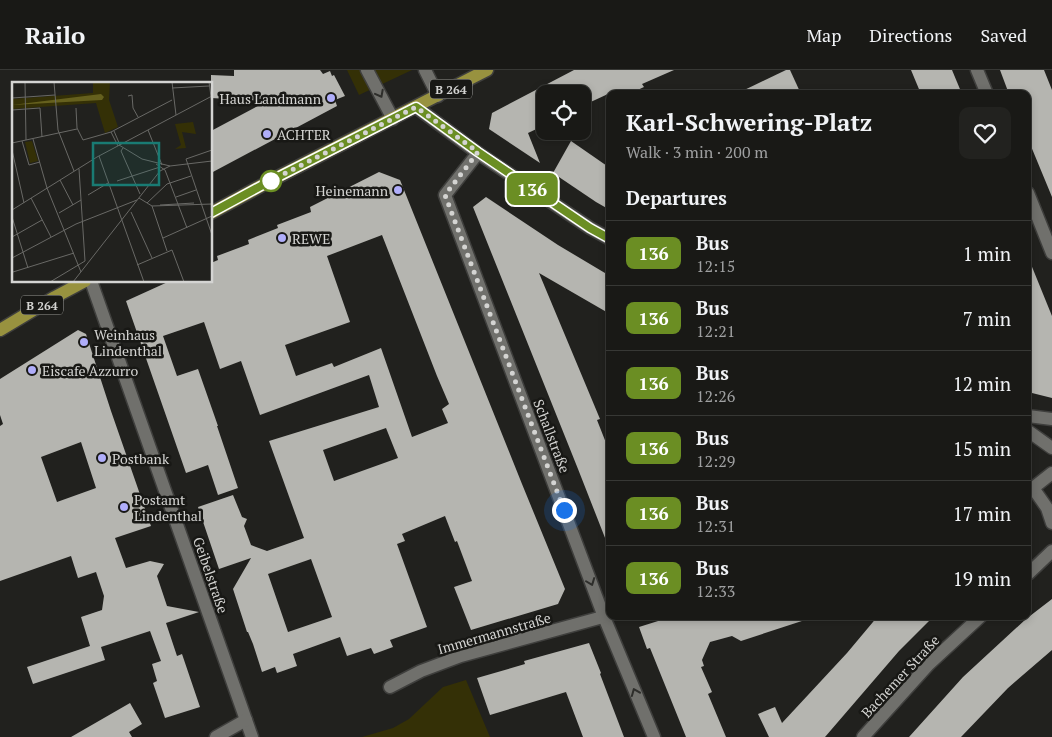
<!DOCTYPE html>
<meta charset="utf-8">
<style>
:root{--surface:#191916;--page:#22221f;--text:#f1f3f6;--muted:#9fa0a1;--line:#373835}
body{margin:0;font-family:"PT Serif",serif;background:var(--page);color:var(--text);height:100vh;display:flex;flex-direction:column;font-size:19px;white-space:nowrap}
*{box-sizing:border-box;margin:0}
p{font-size:16px;color:var(--muted)}
.icon{flex:none;width:28px;height:28px;fill:none;stroke:currentColor;stroke-width:2;stroke-linecap:round;stroke-linejoin:round}
.map{position:relative;flex:1;overflow:hidden}
.panel{position:absolute;left:606px;top:20px;width:425px;height:530px;display:flex;flex-direction:column;background:var(--surface);border-radius:10px;box-shadow:0 2px 8px #0003,0 0 0 1px var(--line)}
.panel>*{flex:none}
.badge{padding:0 10px;border-radius:8px;font-size:18px;line-height:32px}
.buttons{position:absolute;left:536px;top:15px;display:grid;gap:10px}
.buttons a{display:grid;place-items:center;width:55px;height:55px;border-radius:10px;background:var(--surface);box-shadow:0 2px 8px #0003,0 0 0 1px var(--line);font-size:25px}
.you{position:absolute;width:25px;height:25px;margin:-12px;border:4px solid #fff;border-radius:50%;background:#1a73e8;box-shadow:0 0 0 8px #1a73e833}
.map>.badge{position:absolute;translate:-50% -50%;box-shadow:0 0 0 2px #fff}
h2{padding:0 20px;font-size:19px;line-height:45px}
.round{display:grid;place-items:center;flex:none;width:52px;height:52px;border-radius:10px;background:var(--page)}
.summary{display:flex;align-items:center;justify-content:space-between;height:85px;padding:0 20px}
h1{font-size:24px;font-weight:800;line-height:38px}
ul{padding:0;list-style:none}
li{display:flex;align-items:center;gap:15px;height:65px;padding:0 20px;border-top:1px solid var(--line)}
li div{flex:1}
li b{display:block;font-size:19px}
li em{font-style:normal}
li .badge{min-width:55px;font-weight:700;text-align:center}
header{display:flex;align-items:center;gap:30px;box-sizing:border-box;height:70px;padding:0 25px;background:var(--surface);border-bottom:1px solid var(--line)}
header strong{font-size:24px}
nav{display:flex;gap:28px;margin-inline-start:auto;font-size:18px}
.map>svg:first-child{display:block}
.green{fill:#343006}
.building{fill:#b5b5b0;fill-rule:evenodd}
.lines{fill:none;stroke-linecap:round;stroke-linejoin:round}
.minor-casing{stroke:#3f3f3d;stroke-width:15}
.tertiary-casing{stroke:#3f3f3d;stroke-width:15}
.secondary-casing{stroke:#3f3f3d;stroke-width:15}
.primary-casing{stroke:#3f3f3d;stroke-width:15}
.minor{stroke:#70706c;stroke-width:12}
.tertiary{stroke:#70706c;stroke-width:12}
.secondary{stroke:#70706c;stroke-width:12}
.primary{stroke:#98923f;stroke-width:12}
.oneway{stroke:#2e2e2b}
.line-casing{stroke:#fff;stroke-width:11}
.line{stroke:#6b8e23;stroke-width:8}
.walk{stroke:#d4d4d2;stroke-width:5;stroke-dasharray:0 9}
.poi-dot{fill:#b0aefa;stroke:#181815;stroke-width:2}
.stop-dot{fill:#fff;stroke:#6b8e23;stroke-width:2.5}
.labels{text-anchor:middle;dominant-baseline:central;stroke-width:5;stroke-linejoin:round;paint-order:stroke}
.shield{fill:#181815;stroke:#9c9c99;stroke-width:1}
.shield-label{font-size:12px;font-weight:bold;fill:#d4d4d2}
.poi-label{font-size:14px;fill:#d4d4d2;stroke:#181815;text-anchor:start}
.street-label{font-size:14px;fill:#d4d4d2;stroke:#181815}
.inset-road{fill:none;stroke:#696966;stroke-width:1}
.view{fill:#197b73;fill-opacity:0.15;stroke:#197b73;stroke-width:2.5}
.inset-edge{fill:none;stroke:#d4d4d2;stroke-width:2.5}
</style>
<header>
<strong>Railo</strong>
<nav><a>Map</a><a>Directions</a><a>Saved</a></nav>
</header>
<div class="map">
<svg width="1052" height="667" viewBox="0 0 1052 667">
<rect width="100%" height="100%" fill="#21211e"/>
<!-- green -->
<g class="green">
<polygon points="347,0 412,0 359,25"/>
<polygon points="466,610 490,667 362,667 393,658 409,649 443,617"/>
</g>
<!-- building -->
<g class="building">
<polygon points="234,0 320,0 323,4 330,1 332,6 334,5 345,26 335,30 337,36 211,103 211,61 267,31 211,28 211,5 234,6"/>
<polygon points="574,0 674,0 642,14 644,17 629,24 608,24 582,36 582,24 545,24 545,55 528,63 540,93 489,59 492,43"/>
<polygon points="786,0 790,0 801,24 736,24"/>
<polygon points="911,0 952,0 962,24 921,24"/>
<polygon points="1000,0 1044,0 1052,20 1052,127 1028,69 1028,24 1009,24"/>
<polygon points="571,71 610,98 610,140 596,132 553,103"/>
<path d="M379,102L400,110L522,414L565,519L558,534L471,560L454,517L472,511L457,471L455,472L445,446L402,464L405,471L397,474L427,557L390,570L393,577L374,584L371,578L347,586L340,567L293,584L297,596L277,603L275,597L262,602L253,574L248,562H247L233,519L251,488L219,499L198,437L233,425L242,447L247,449L244,456L251,475L267,481L304,468L269,371L379,337L369,305L260,345L241,291L220,299L204,252L163,266L177,306L198,299L218,356H217L238,418L218,425L208,395L186,403L126,231L170,211H211V193L218,190L217,186L249,174L248,170L278,158L277,155L311,142L310,137ZM382,165L437,306L449,334L442,339L448,353L412,367L381,278L334,297L332,293L296,306L285,275L350,252L327,186ZM386,358L398,388L334,411L323,380ZM311,489L332,547L288,562L268,504Z"/>
<polygon points="486,127 558,175 610,206 610,244 539,203 600,349 597,350 610,383 610,478 609,478 578,399 473,137"/>
<polygon points="1028,187 1052,246 1052,328 1028,322"/>
<path d="M78,260L86,264L111,341L151,456L115,468L126,498L150,491L164,494L157,506L167,536L199,542L166,553L177,586L182,584L200,637L165,648L153,613L157,611L152,594L161,591L150,561L101,577L105,590L33,614L27,597L90,576L81,547L102,540L104,526L96,502L78,508L71,486L0,511V356L3,354L0,345V309ZM81,372L96,418L57,432L41,387Z"/>
<polygon points="1052,529 1052,580 1008,618 961,667 909,667 963,607 1026,549"/>
<polygon points="674,546 805,546 805,550 741,571 732,566 710,572 702,590 704,596 701,597 712,622 708,624 726,667 686,667 650,578 647,579 639,557"/>
<polygon points="878,546 934,546 899,581 825,667 769,667 758,644 775,637 782,653 847,583"/>
<polygon points="589,573 601,603 600,604 624,667 583,667 566,622 490,645 477,608 525,594 524,591"/>
<polygon points="130,633 142,654 129,662 132,667 71,667"/>
</g>
<g class="lines">
<!-- minor casing -->
<g class="minor-casing">
<g id="minor">
<polyline points="367,0 393,49"/>
<polyline points="425,0 438,26"/>
<polyline points="977,0 987,24"/>
<polyline points="478,83 445,125 604,547 654,667"/>
<polyline points="1028,123 1052,183"/>
<polyline points="91,211 252,667"/>
<polyline points="1033,418 1047,438 1052,453"/>
<polyline points="1028,420 1033,418 1052,403"/>
<polyline points="390,617 421,601 461,586 610,545"/>
<polyline points="216,667 246,650"/>
</g>
</g>
<!-- tertiary casing -->
<g class="tertiary-casing">
<g id="tertiary">
<polyline points="416,37 478,83 590,158 610,169"/>
<polyline points="1028,346 1052,349"/>
<polyline points="1028,361 1052,378"/>
</g>
</g>
<!-- secondary casing -->
<g class="secondary-casing">
<g id="secondary">
<polyline points="1028,504 1052,481"/>
<polyline points="863,667 929,594 981,546"/>
</g>
</g>
<!-- primary casing -->
<g class="primary-casing">
<g id="primary">
<polyline points="211,143 270,111 487,0"/>
<polyline points="0,260 55,227 85,211"/>
</g>
</g>
<!-- minor -->
<use href="#minor" class="minor"/>
<!-- tertiary -->
<use href="#tertiary" class="tertiary"/>
<!-- secondary -->
<use href="#secondary" class="secondary"/>
<!-- primary -->
<use href="#primary" class="primary"/>
</g>
<!-- one-way arrows -->
<defs><path id="oneway-chevron" d="M-2-3.5L2.5 0L-2 3.5" fill="none" stroke-width="1.6" stroke-linecap="round" stroke-linejoin="round" transform="scale(1.25)"/></defs>
<g class="oneway">
<use href="#oneway-chevron" transform="translate(380 24) rotate(62)"/>
<use href="#oneway-chevron" transform="translate(591 512) rotate(69)"/>
<use href="#oneway-chevron" transform="translate(635 622) rotate(-112)"/>
</g>
<g class="lines">
<!-- line casing -->
<g class="line-casing">
<polyline id="line" points="211,143 270,111 416,37 478,82 590,158 610,169"/>
</g>
<!-- line -->
<use href="#line" class="line"/>
<!-- walk -->
<polyline class="walk" points="271,111 270,111 416,37 478,82 445,125 564,440"/>
</g>
<!-- markers -->
<g class="poi-dot">
<circle cx="331" cy="28" r="5"/>
<circle cx="267" cy="64" r="5"/>
<circle cx="398" cy="120" r="5"/>
<circle cx="282" cy="168" r="5"/>
<circle cx="84" cy="272" r="5"/>
<circle cx="32" cy="300" r="5"/>
<circle cx="102" cy="388" r="5"/>
<circle cx="124" cy="437" r="5"/>
</g>
<circle class="stop-dot" cx="271" cy="111" r="10"/>
<g class="labels">
<!-- shield labels -->
<g class="shield">
<rect x="430" y="9.5" width="42" height="19" rx="4"/>
<rect x="21" y="225.5" width="42" height="19" rx="4"/>
</g>
<g class="shield-label">
<text x="451" y="19">B 264</text>
<text x="42" y="235">B 264</text>
</g>
<!-- poi labels -->
<g class="poi-label">
<text x="321" y="28" text-anchor="end">Haus Landmann</text>
<text x="277" y="64">ACHTER</text>
<text x="388" y="120" text-anchor="end">Heinemann</text>
<text x="292" y="168">REWE</text>
<text x="94" y="264">Weinhaus<tspan x="94" dy="16">Lindenthal</tspan></text>
<text x="42" y="300">Eiscafe Azzurro</text>
<text x="112" y="388">Postbank</text>
<text x="134" y="429">Postamt<tspan x="134" dy="16">Lindenthal</tspan></text>
</g>
<!-- street labels -->
<g class="street-label">
<text transform="translate(552 366) rotate(69)">Schallstraße</text>
<text transform="translate(211 505) rotate(71)">Geibelstraße</text>
<text transform="translate(494 563) rotate(-16)">Immermannstraße</text>
<text transform="translate(900 606) rotate(-47)">Bachemer Straße</text>
</g>
</g>
<!-- overview -->
<g transform="translate(12 12)">
<rect width="200" height="200" fill="#21211e"/>
<path d="M81,0H98L97,18L106,45L93,51L84,21L0,27V17L81,11ZM181,40L184,52L170,50L174,66L163,67L169,63L163,42ZM20,59L26,79L18,81L13,60Z" fill="#343006"/>
<path d="M89,12L92,15L90,18L0,23Z" fill="#65601e"/>
<path class="inset-road" d="M13,0L14,58M42,0L46,48L62,89M160,0L164,33M197,0L200,22M160,6L197,4M116,14L120,13L121,26L126,35M0,16L43,13M64,26L65,46L71,58L99,50L160,18M0,28L28,26L30,55M136,48L150,83M102,49L108,63M99,50L106,64M21,57L35,106L69,190M10,59L17,83L28,80M0,61L65,47M107,63L130,77L158,84M111,66L109,69L128,112M0,68L12,121M200,68L174,77L200,153M87,74L132,200M144,82L153,88L175,146M67,87L73,179M48,98L61,123M105,99L148,85M76,113L96,101M164,115L184,108M19,116L39,155M127,116L140,124L200,122M135,121L155,102L179,94M148,123L182,121M140,124L155,169M0,128L85,75L200,14M119,130L140,176M47,131L69,118M0,135L16,186M0,155L30,138M151,156L200,134M0,176L64,142L125,118M125,183L160,168L172,200M1,190L62,171M38,200L73,179M61,200L148,89L158,84L200,79"/>
<path class="view" d="M81,61H147V103H81Z"/>
<rect width="200" height="200" class="inset-edge"/>
</g>
</svg>
<div class="buttons">
<a><svg class="icon" aria-label="locate" viewBox="0 0 24 24"><circle cx="12" cy="12" r="6"/><path d="M12 2v4M12 18v4M2 12h4M18 12h4"/></svg></a>
</div>
<div class="you" style="left:564px;top:440px"></div>
<b class="badge" style="left:532px;top:119px;background:#6b8e23;color:#fff">136</b>
<section class="panel">
<div class="summary"><div><h1>Karl-Schwering-Platz</h1><p>Walk · 3 min · 200 m</p></div><a class="round"><svg class="icon" aria-label="heart" viewBox="0 0 24 24"><path d="M12 20l-8-8c-3-5 5-10 8-4 3-6 11-1 8 4z"/></svg></a></div>
<h2>Departures</h2>
<ul>
<li><span class="badge" style="background:#6b8e23;color:#fff">136</span><div><b>Bus</b><p>12:15</p></div><em>1 min</em></li>
<li><span class="badge" style="background:#6b8e23;color:#fff">136</span><div><b>Bus</b><p>12:21</p></div><em>7 min</em></li>
<li><span class="badge" style="background:#6b8e23;color:#fff">136</span><div><b>Bus</b><p>12:26</p></div><em>12 min</em></li>
<li><span class="badge" style="background:#6b8e23;color:#fff">136</span><div><b>Bus</b><p>12:29</p></div><em>15 min</em></li>
<li><span class="badge" style="background:#6b8e23;color:#fff">136</span><div><b>Bus</b><p>12:31</p></div><em>17 min</em></li>
<li><span class="badge" style="background:#6b8e23;color:#fff">136</span><div><b>Bus</b><p>12:33</p></div><em>19 min</em></li>
</ul>
</section>
</div>
